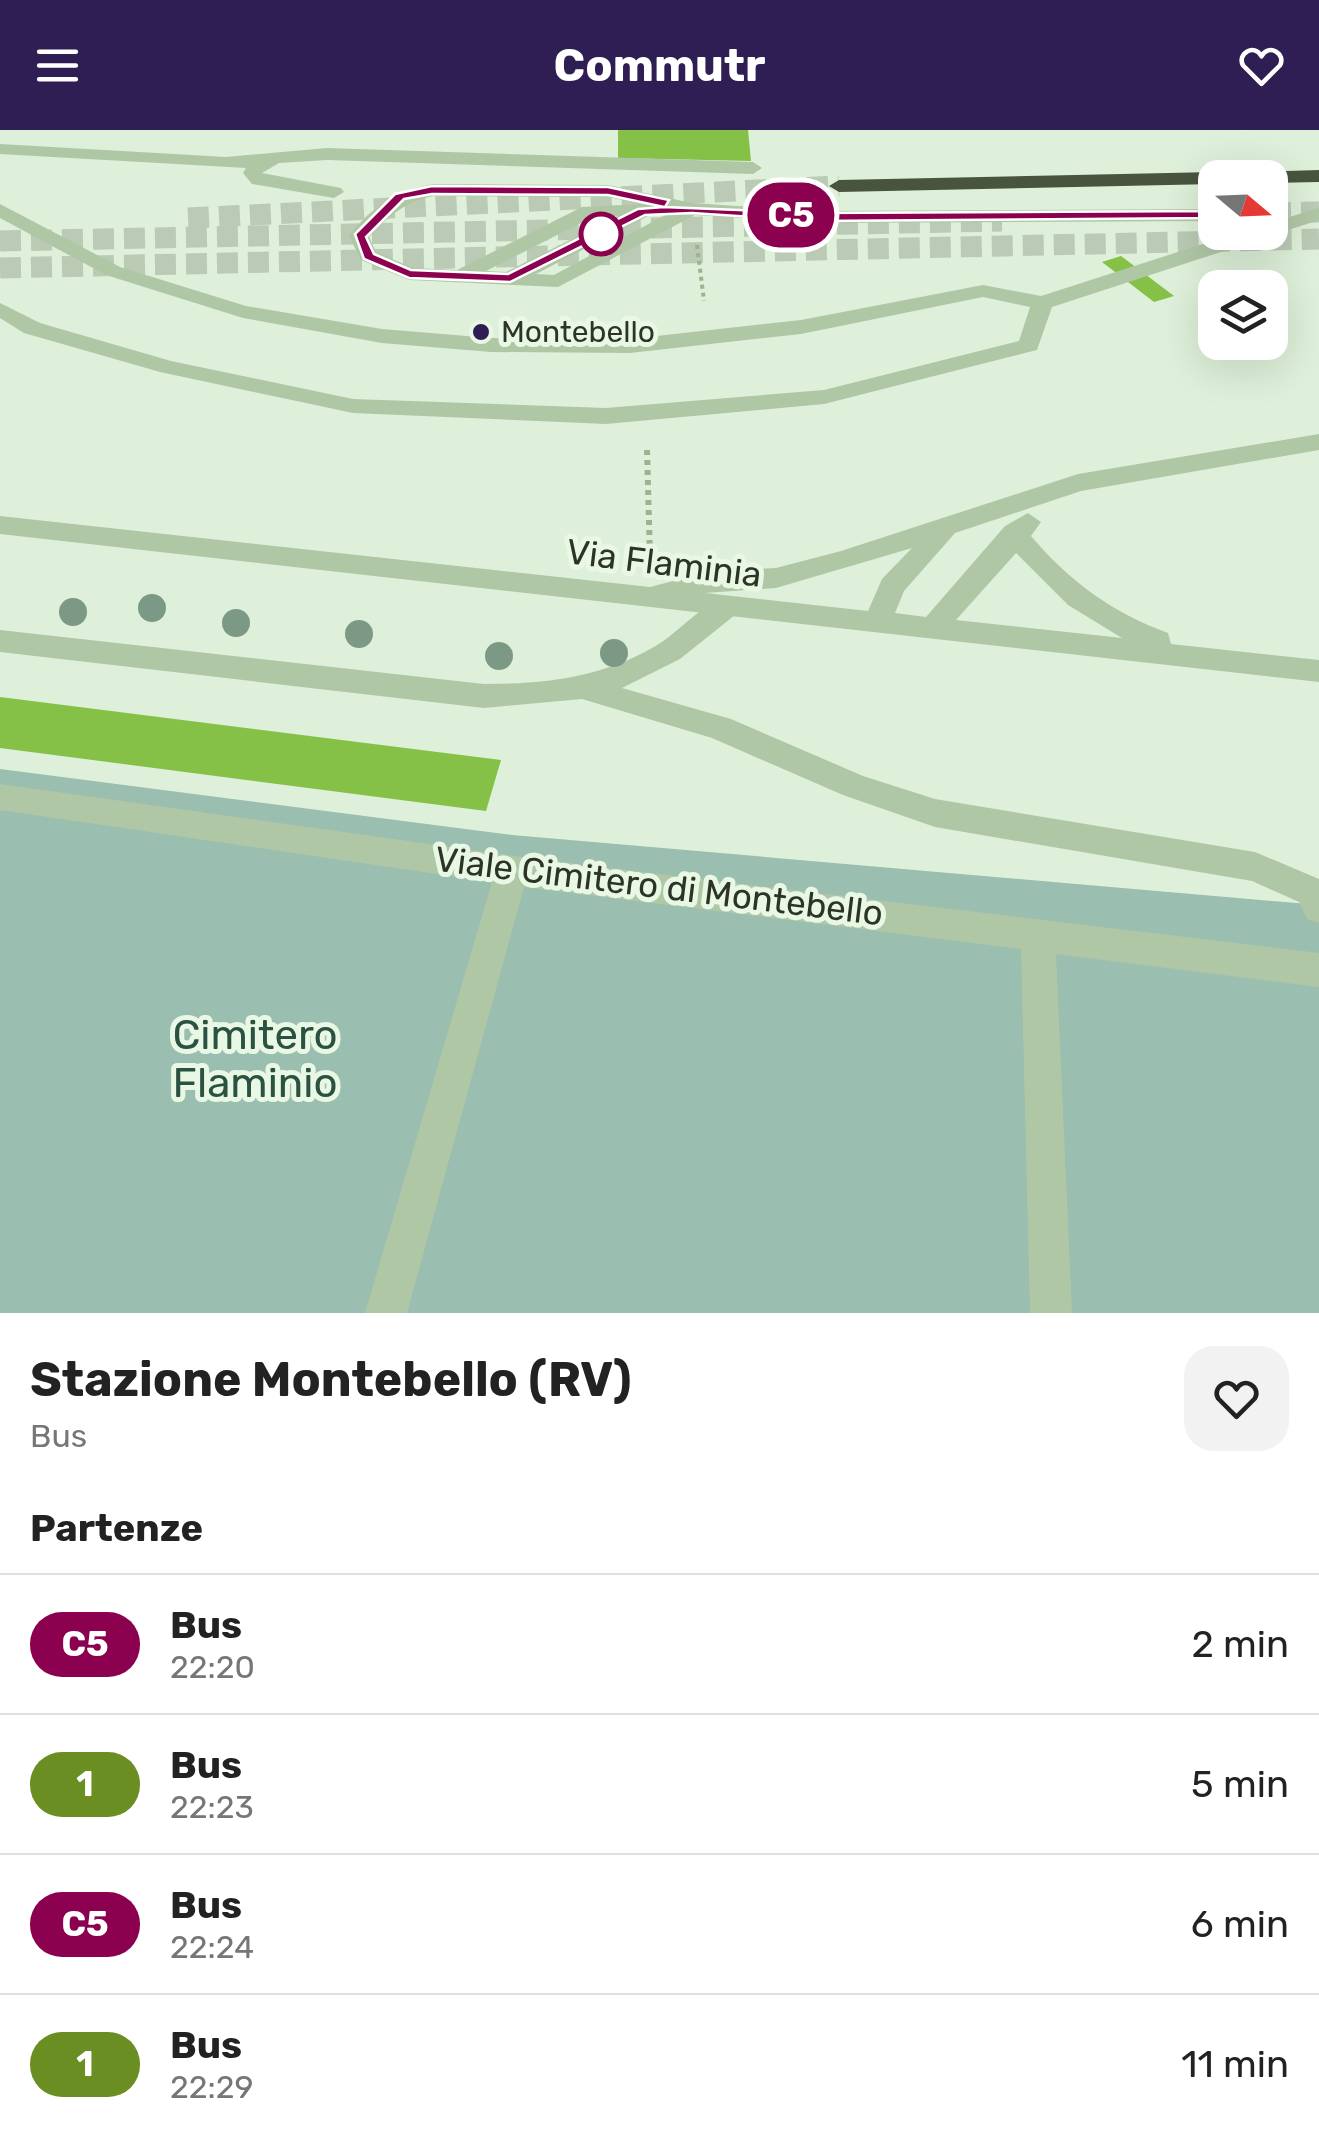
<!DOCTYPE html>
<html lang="it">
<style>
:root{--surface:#fff;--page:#f2f2f2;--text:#222;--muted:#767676;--line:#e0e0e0;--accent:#2e1e53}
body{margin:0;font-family:Rubik,sans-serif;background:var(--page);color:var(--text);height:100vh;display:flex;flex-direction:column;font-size:38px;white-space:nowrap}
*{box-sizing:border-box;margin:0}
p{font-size:32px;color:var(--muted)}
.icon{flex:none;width:55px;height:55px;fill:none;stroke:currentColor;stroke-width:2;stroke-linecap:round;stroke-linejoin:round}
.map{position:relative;height:1183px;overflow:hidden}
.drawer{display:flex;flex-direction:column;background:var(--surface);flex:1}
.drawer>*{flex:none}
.badge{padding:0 20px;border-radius:32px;font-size:35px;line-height:65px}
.needle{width:65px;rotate:109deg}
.controls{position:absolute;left:1198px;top:30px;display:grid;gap:20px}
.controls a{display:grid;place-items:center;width:90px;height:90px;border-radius:20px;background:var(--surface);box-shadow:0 10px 40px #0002;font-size:50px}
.map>.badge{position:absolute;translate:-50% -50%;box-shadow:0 0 0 5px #fff}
h2{padding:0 30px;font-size:38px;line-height:90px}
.round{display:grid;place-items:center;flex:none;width:105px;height:105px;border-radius:30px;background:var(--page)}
.summary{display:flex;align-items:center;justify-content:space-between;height:170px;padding:0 30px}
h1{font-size:48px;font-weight:700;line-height:75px}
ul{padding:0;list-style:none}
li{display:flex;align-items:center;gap:30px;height:140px;padding:0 30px;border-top:2px solid var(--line)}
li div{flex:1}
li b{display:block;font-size:38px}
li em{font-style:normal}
li .badge{min-width:110px;font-weight:700;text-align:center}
header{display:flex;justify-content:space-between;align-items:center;height:130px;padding:0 30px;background:var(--accent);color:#fff;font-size:45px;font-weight:700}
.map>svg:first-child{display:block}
.green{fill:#9abeaf}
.building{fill:#85c047}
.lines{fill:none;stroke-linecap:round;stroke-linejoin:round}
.highway-tunnel{stroke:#bacab5;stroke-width:21;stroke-dasharray:21 10;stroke-linecap:butt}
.path-far1{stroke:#9bb390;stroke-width:4;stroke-dasharray:4 4;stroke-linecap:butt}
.path{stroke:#9bb390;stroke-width:6;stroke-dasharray:5 5;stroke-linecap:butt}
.lane{fill:#b0c7a6;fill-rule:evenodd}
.street{fill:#b0c7a6;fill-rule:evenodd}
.highway{fill:#48543e;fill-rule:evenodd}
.tree{fill:#7c9986}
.line{fill:#8b004f;stroke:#fff;stroke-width:2.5;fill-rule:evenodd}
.stop-dot{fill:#fff;stroke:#8b004f;stroke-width:5}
.poi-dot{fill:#2e1e53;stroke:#e9f8e5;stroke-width:4}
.labels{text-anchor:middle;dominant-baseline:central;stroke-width:10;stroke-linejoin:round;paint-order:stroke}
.far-poi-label{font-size:30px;fill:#2c3426;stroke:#e9f8e5;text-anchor:start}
.street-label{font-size:35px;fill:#2c3426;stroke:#e9f8e5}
.near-park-label{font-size:42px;fill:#2b5142;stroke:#e9f8e5}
</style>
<header><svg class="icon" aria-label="menu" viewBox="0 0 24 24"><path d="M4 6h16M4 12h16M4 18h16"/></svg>Commutr<svg class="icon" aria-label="heart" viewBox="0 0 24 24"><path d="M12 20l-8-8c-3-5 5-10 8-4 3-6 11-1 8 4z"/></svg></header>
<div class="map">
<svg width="1319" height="1183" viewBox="0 0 1319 1183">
<rect width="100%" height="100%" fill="#def0d9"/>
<!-- green -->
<polygon class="green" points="0,639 512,705 1319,775 1319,1183 0,1183"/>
<!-- building -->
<g class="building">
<polygon points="618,0 748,0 751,31 618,28"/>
<polygon points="1121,126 1174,166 1154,172 1102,132"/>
<polygon points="0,567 501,630 486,681 0,618"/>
</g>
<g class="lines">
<!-- highway-tunnel -->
<g class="highway-tunnel">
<polyline points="1270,83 1319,82"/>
<polyline points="188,88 839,56"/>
<polyline points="0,111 1002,91"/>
<polyline points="0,138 1319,109"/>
</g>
<!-- path-far1 -->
<polyline class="path-far1" points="697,115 704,171"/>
<!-- path -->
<polyline class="path" points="647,320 650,427"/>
<!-- lane -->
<g class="lane">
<polygon points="0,14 226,27 327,18 753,32 762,38 753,44 327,30 279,33 262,43 341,58 344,62 334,68 252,54 243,43 246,38 0,24"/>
<path d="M433,54L608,55L692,73L815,81L1215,79V91L815,93L695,85L558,157L409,150L361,130L349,106C372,76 396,62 433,54ZM433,66L608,67L642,74L582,77L457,140L413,138L376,122L369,107C388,86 405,72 433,66ZM665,85L554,145L536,144L648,86ZM618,86L506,142L486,141L593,87Z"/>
<polygon points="0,74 120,137 246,176 382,199 491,208 630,209 801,190 983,155 1041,166 1240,102 1270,102 1270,93 1319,78 1319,90 1052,177 1037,220 824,274 606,294 353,283 160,242 24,203 0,188 0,173 40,193 171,231 353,269 606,278 824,260 1019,211 1030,177 983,167 801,204 630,223 491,222 382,213 243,188 106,145 0,88"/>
<path d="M725,468L735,471L739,478L735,485L680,529L622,558L731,589L863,646L935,669L1255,722L1319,749V793L1307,789L1299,772L1252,751L935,697L843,665L712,608L582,569L484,578L0,522V500L484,554C548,554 607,547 662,512C682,498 702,475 725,468Z"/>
<polygon points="0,654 544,730 1319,823 1319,857 1056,824 1072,1183 1030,1183 1021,819 524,757 407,1183 365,1183 492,752 0,680"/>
</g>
<!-- street -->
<path class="street" d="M1319,304V320L1081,361L955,403L904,461L895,483L926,487L1005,396L1028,383L1041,392L1031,406C1069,451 1113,483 1168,503L1171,514L1319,530V552L0,404V386L650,457L708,442L776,438L841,421L1078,344ZM912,418L882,449L868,481L705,463L776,458ZM1016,423L1068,475L1122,508L956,490Z"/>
<!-- highway -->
<g class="highway">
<polygon points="1319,40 1319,52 1270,53 1270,48 1247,48 1256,42"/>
<polygon points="1215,42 1224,48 1215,48 1215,54 839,62 829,56 839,50"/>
</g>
</g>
<!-- trees -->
<g class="tree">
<circle cx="152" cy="478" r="14"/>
<circle cx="73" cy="482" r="14"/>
<circle cx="236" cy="493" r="14"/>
<circle cx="359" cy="504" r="14"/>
<circle cx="614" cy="523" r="14"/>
<circle cx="499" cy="526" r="14"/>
</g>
<!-- line -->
<path class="line" d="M432,56L608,57L669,70L665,77L815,83L1215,81L1221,85L1215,88L815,91L692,83L645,85L510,152L409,148L364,129L355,104L395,64ZM432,64L608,65L664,77L638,79L508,144L411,140L374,124L366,107L404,69Z"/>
<!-- markers -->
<circle class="stop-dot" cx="601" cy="104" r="20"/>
<circle class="poi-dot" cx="481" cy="202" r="10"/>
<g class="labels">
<!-- far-poi labels -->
<g class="far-poi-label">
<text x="501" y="202">Montebello</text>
</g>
<!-- street labels -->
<g class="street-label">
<text transform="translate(664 433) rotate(7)">Via Flaminia</text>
<text transform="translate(659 756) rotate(7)">Viale Cimitero di Montebello</text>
</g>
<!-- near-park labels -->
<g class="near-park-label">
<text x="255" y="905">Cimitero<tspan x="255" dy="48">Flaminio</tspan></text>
</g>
</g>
</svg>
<div class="controls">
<a><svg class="needle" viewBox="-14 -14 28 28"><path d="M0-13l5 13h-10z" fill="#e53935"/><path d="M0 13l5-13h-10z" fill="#767676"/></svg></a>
<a><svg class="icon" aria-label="layers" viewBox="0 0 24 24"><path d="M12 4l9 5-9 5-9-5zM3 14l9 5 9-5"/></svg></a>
</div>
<b class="badge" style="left:791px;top:85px;background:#8b004f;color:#fff">C5</b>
</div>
<section class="drawer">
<div class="summary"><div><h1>Stazione Montebello (RV)</h1><p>Bus</p></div><a class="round"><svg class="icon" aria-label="heart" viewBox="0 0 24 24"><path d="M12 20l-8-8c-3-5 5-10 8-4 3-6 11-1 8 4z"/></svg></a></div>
<h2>Partenze</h2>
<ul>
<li><span class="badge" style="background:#8b004f;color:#fff">C5</span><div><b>Bus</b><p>22:20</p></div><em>2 min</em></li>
<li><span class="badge" style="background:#6b8e23;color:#fff">1</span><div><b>Bus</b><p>22:23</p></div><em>5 min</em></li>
<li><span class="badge" style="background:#8b004f;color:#fff">C5</span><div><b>Bus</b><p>22:24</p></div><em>6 min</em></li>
<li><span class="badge" style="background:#6b8e23;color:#fff">1</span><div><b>Bus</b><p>22:29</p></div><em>11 min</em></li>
</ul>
</section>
